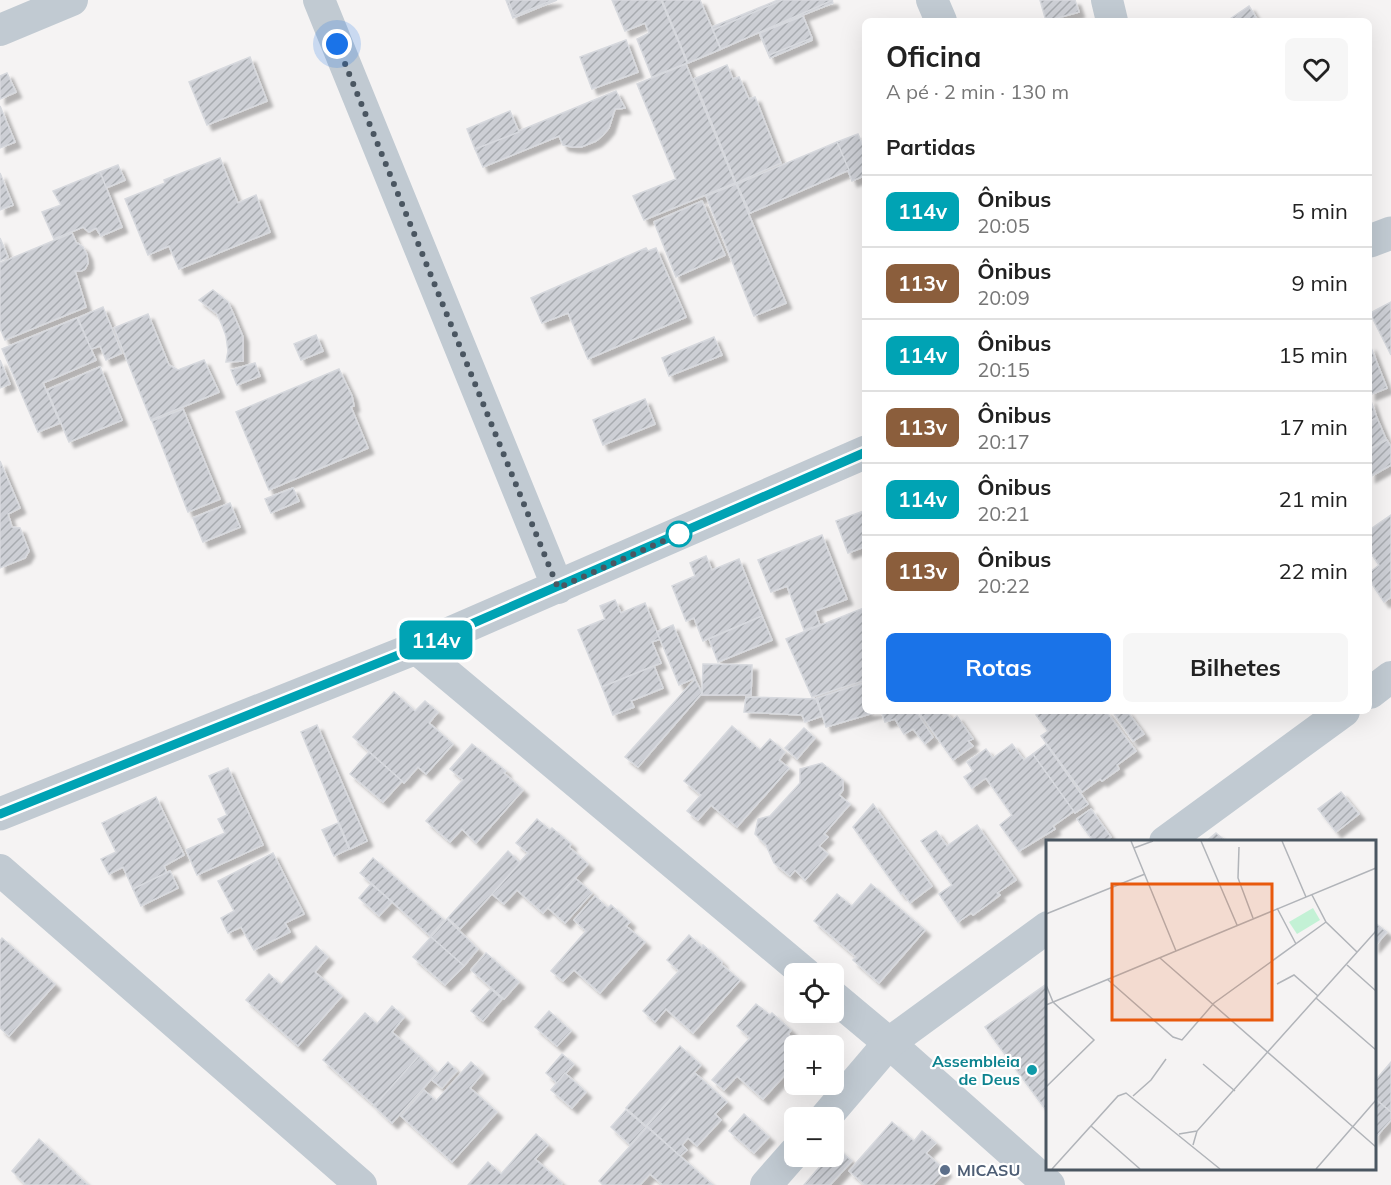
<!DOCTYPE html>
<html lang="pt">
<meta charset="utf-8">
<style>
:root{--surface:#fff;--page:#f6f6f6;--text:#222;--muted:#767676;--line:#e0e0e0;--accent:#1a73e8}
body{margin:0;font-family:Mulish,sans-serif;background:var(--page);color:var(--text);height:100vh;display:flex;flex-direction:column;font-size:22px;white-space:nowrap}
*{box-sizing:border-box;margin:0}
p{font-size:20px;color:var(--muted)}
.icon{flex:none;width:33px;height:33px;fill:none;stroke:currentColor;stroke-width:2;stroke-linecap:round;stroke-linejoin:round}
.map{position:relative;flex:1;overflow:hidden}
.drawer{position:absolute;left:862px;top:18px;width:510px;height:696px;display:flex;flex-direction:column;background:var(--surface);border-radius:9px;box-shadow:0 6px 24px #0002}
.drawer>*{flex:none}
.badge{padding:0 12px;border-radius:9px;font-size:21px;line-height:39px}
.controls{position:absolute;left:784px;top:963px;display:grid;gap:12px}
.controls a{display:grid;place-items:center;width:60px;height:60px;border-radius:9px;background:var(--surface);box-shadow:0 6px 24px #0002;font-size:30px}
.you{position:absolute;width:30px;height:30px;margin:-15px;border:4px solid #fff;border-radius:50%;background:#1a73e8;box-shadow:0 0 0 9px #1a73e833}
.map>.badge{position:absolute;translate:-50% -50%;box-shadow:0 0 0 3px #fff}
h2{padding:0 24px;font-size:22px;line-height:54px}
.round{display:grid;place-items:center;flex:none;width:63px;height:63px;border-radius:9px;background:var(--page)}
.headline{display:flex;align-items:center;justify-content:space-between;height:102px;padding:0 24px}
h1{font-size:28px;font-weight:700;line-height:45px}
.primary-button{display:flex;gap:12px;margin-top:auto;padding:12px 24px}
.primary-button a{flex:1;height:69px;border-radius:9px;background:var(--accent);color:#fff;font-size:24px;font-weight:700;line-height:69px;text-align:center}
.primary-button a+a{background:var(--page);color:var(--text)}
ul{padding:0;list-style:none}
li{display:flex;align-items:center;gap:18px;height:72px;padding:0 24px;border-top:2px solid var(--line)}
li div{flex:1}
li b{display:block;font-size:22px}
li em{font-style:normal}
li .badge{min-width:66px;font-weight:700;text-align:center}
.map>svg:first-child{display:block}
.building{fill:url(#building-hatch);stroke:#d7d9de;stroke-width:1.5;filter:url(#shadow)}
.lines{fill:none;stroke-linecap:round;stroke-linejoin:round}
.minor{stroke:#c1cad2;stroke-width:32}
.tertiary{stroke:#c1cad2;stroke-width:33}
.line-casing{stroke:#fff;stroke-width:14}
.line{stroke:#00a3b4;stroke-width:9}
.walk{stroke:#4a5661;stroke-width:6;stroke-dasharray:0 10.8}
.stop-dot{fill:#fff;stroke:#00a3b4;stroke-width:3}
.culture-dot{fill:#0f9aa8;stroke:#fff;stroke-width:2}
.service-dot{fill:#5c6f8a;stroke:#fff;stroke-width:2}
.labels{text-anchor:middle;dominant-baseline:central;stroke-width:4.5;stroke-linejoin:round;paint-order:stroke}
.culture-label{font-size:16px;font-weight:bold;fill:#0d838f;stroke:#fff;text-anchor:end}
.service-label{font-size:16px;font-weight:bold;fill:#4e5e75;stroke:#fff;text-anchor:start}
.inset-road{fill:none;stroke:#b1b4b9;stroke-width:1.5}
.view{fill:#e8590c;fill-opacity:0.15;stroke:#e8590c;stroke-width:3}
.inset-edge{fill:none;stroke:#4a5661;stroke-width:3}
</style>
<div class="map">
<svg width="1391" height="1185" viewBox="0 0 1391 1185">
<defs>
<pattern id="building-hatch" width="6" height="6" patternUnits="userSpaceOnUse" patternTransform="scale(1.5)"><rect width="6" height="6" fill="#cdcfd5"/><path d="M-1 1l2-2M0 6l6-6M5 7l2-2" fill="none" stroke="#a8abb0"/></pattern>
<filter id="shadow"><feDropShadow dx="5.5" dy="5.5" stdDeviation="1.5" flood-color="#0004"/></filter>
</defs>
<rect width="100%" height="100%" fill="#f5f3f3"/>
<!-- building -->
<g class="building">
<polygon points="506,0 557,0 513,18"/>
<polygon points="508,0 553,0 514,16"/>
<polygon points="612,0 661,0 687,63 652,77 637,39 649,33 645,23 625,31"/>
<polygon points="662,0 700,0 721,49 688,63"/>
<polygon points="778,0 832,0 833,3 720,48 712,27"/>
<polygon points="782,0 833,0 721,49 713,30"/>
<polygon points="1040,0 1075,0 1079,12 1046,21"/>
<polygon points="1249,6 1257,19 1254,21 1227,21"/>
<polygon points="802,16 812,40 770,58 760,35"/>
<polygon points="803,16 812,38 769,55 760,33"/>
<polygon points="626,40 638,72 592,89 580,57"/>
<polygon points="250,57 267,101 207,125 189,82"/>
<polygon points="686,64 735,183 644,220 633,196 676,179 637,84"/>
<polygon points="727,65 733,79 739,77 749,99 755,97 781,163 736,183 694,79"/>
<polygon points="7,73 16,92 0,99 0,76"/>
<polygon points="616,91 625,108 615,109 609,128 603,135 596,141 581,147 572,147 563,145 559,136 483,167 475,149"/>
<polygon points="0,106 15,142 0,148"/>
<polygon points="510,111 519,132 475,149 467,129"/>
<polygon points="858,134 866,152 866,175 852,181 837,142"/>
<polygon points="837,142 849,170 750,213 737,184"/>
<polygon points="220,158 238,203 256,195 270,232 179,269 169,246 148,255 125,199 165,183 164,180"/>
<polygon points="118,165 125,180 106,188 100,172"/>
<polygon points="100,172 122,227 101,236 96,228 89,232 83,227 54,239 42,212 61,205 53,191"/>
<polygon points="0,173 13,205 0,210"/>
<polygon points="736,184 786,303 754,316 706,196"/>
<polygon points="702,201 725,255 676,277 654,222"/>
<polygon points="72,233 76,242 83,247 87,255 88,263 85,269 81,271 75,271 86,307 5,340 0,328 0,263"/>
<polygon points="0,238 8,257 0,261"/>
<polygon points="646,248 648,251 656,248 686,317 588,359 568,313 542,323 531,298"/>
<polygon points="213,290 228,302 233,313 243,337 243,361 226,362 228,351 226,336 222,325 217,314 199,300"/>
<polygon points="1391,302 1391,355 1370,313"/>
<polygon points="103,307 122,353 106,360 100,346 91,349 78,318"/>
<polygon points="148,314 169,365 178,370 204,360 219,392 151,420 114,328"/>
<polygon points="77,318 96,360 43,383 60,423 38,432 2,349"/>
<polygon points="316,335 323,351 301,360 294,344"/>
<polygon points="714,337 722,355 669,376 662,358"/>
<polygon points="1370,345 1387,388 1370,395"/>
<polygon points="0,360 10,384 0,388"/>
<polygon points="255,363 260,376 237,385 231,370"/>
<polygon points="100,367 122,420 69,442 47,390"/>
<polygon points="339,369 352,396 354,406 351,407 368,448 269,490 236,412"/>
<polygon points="1370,398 1377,418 1370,421"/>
<polygon points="645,399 655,424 603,445 593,420"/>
<polygon points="183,409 220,499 188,512 152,421"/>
<polygon points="1377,418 1386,439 1370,449 1370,421"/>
<polygon points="1387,440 1391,447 1391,465 1370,477 1370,449"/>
<polygon points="0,461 20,508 8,514 12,527 20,528 29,551 25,558 0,568"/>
<polygon points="293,488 299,501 271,513 265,499"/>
<polygon points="230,503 240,527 203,542 193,518"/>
<polygon points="866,510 866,550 864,547 848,553 836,521"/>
<polygon points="1391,515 1391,597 1384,602 1370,581 1370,572 1379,565 1370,552 1370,524 1372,528"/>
<polygon points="822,535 847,599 815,611 820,625 804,630 787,586 771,592 758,560"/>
<polygon points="706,556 712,570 739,559 762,616 703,641 694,618 686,621 672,586 695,576 690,563"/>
<polygon points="615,600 621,613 645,603 660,639 652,642 661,663 602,687 578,630 605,619 600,606"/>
<polygon points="866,607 866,680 812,697 786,639"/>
<polygon points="762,616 772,640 718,662 709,639"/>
<polygon points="673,625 695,678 679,685 657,632"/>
<polygon points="703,664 752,665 751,695 702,695"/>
<polygon points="654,666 663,688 631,701 634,707 613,715 602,687"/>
<polygon points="695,679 702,693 638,767 625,757"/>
<polygon points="866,682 866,711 880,711 826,727 817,698"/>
<polygon points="394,692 415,711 425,701 438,712 429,723 453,744 426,774 418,767 404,783 353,737"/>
<polygon points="746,697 816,699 822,716 805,722 802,715 744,712"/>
<polygon points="881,711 916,711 933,737 925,744 913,729 904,734 895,719 885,722"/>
<polygon points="918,711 945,711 952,720 957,716 973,739 968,741 973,746 953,760"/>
<polygon points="1042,711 1106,711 1136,751 1117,765 1119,769 1102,781 1100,779 1082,792 1041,736 1048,731 1036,715"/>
<polygon points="1112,711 1127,711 1144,734 1133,741"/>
<polygon points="317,725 367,841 350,849 301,732"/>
<polygon points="732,726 760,750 770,739 785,752 779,760 789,768 737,827 711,805 698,820 687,811 701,795 684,781"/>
<polygon points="804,728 815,738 797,759 785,748"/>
<polygon points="472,744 506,771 504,773 523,790 476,843 462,829 450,842 426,821 463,780 450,769"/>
<polygon points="1012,744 1024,760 1033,754 1074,811 1053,826 1055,829 1019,851 1000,825 1012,815 986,778 972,788 964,777 973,771 967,762 986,749 993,758"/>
<polygon points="1046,744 1088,804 1075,813 1033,754"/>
<polygon points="369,752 402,781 383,802 350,774"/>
<polygon points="822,763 843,780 843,790 839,795 850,804 824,834 828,837 819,846 828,854 805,880 795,870 790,876 774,863 766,845 755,834 758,819 770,816 800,783 800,769"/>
<polygon points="228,768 263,845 197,875 186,850 225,833 218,819 227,815 209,776"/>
<polygon points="1341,792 1359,814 1336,832 1318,809"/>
<polygon points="156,797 184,855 164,866 167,873 133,889 123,867 109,874 101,859 116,852 102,823"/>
<polygon points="873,804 932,886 910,903 903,893 901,894 853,827"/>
<polygon points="1091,809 1111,837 1104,842 1094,842 1077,819"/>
<polygon points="537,819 550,830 552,828 571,844 569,847 588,864 543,913 517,890 504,904 492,894 528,853 516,843"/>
<polygon points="338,823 349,849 334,856 322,830"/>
<polygon points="977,825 1016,880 997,893 1000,895 973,915 971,913 958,922 939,894 952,885 921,841 936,831 947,846"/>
<polygon points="1216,833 1227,842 1205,842"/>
<polygon points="508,851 520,863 460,929 448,918"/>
<polygon points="273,853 304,914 285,923 290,932 254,950 241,927 228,933 221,918 234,911 218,881"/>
<polygon points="373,858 444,920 430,936 360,873"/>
<polygon points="170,871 178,888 141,906 133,889"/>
<polygon points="575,878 592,893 565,923 548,908"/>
<polygon points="371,884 392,902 379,916 359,898"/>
<polygon points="871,884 925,930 879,983 853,960 856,957 814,921 837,894 852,906"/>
<polygon points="595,896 608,908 611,905 630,922 626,926 645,942 600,993 574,970 563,981 551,971 586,931 574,920"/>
<polygon points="447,919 478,949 464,966 431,937"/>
<polygon points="1374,922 1387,932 1374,947"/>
<polygon points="689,935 702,947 703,945 722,962 721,964 740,980 693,1033 666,1009 655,1022 643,1011 679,971 667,960"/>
<polygon points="431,937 464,966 445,985 413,957"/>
<polygon points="2,938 55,984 9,1036 0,1028 0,941"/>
<polygon points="316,946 328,957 315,972 342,996 298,1046 246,1000 269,974 281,985"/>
<polygon points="486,953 519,982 504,999 471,970"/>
<polygon points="1048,983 1048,1113 985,1027"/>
<polygon points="491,989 502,999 483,1021 471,1011"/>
<polygon points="756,1004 770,1015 772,1013 791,1030 788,1034 802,1046 795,1046 795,1064 763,1099 737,1076 724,1090 712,1080 750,1038 737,1026"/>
<polygon points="392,1006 404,1017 392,1032 419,1056 375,1106 323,1060 365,1013 377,1024"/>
<polygon points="549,1011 571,1031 557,1046 535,1027"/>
<polygon points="680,1046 701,1065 646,1126 626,1108"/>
<polygon points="562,1054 574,1064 557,1083 546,1073"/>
<polygon points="419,1056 437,1073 392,1123 374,1106"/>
<polygon points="448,1062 457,1071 442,1088 432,1080"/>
<polygon points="471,1062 483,1073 470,1088 497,1112 452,1162 401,1116 424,1090 436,1101"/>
<polygon points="1391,1062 1391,1112 1374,1098 1374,1082"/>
<polygon points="565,1073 586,1092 572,1108 551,1090"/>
<polygon points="695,1073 727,1102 715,1114 721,1120 697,1146 688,1138 682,1145 687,1150 680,1156 647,1126"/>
<polygon points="1374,1098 1391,1112 1391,1120 1374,1139"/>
<polygon points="626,1110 646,1127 630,1145 611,1127"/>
<polygon points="744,1114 769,1137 754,1153 729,1131"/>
<polygon points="892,1122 914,1141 922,1131 936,1143 926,1153 946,1171 933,1185 865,1185 849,1171"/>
<polygon points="647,1127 713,1185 663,1185 650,1174 640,1185 603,1185 599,1181"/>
<polygon points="536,1134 548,1145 535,1159 562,1183 561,1185 468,1185 488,1162 501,1174"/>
<polygon points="39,1139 88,1185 26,1185 12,1171"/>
<polygon points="837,1148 852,1161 830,1185 804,1185 829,1156 834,1156 834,1151"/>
</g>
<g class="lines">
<!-- minor -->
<g class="minor">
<polyline points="319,0 558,588"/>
<polyline points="932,0 941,21"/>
<polyline points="1107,0 1112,21"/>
<polyline points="0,30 72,0"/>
<polyline points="416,648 806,974"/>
<polyline points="1370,693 1391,677"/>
<polyline points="1165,842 1344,711"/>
<polyline points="0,870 361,1185"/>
<polyline points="834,997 889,1043 1049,1185"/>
<polyline points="825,1118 889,1043 1048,927"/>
<polyline points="766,1185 795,1152"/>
</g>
<!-- tertiary -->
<g class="tertiary">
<polyline points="1370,241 1391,233"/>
<polyline points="0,814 416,648 866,452"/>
</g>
</g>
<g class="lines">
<!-- line casing -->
<g class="line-casing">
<polyline id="line" points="0,814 416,648 866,452"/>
</g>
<!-- line -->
<use href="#line" class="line"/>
<!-- walk -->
<polyline class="walk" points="337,44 558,588 690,529 679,534"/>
</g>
<!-- markers -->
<circle class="stop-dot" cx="679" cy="534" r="12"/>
<circle class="culture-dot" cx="1032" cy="1070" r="6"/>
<circle class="service-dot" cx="945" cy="1170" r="6"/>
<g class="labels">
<!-- culture labels -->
<g class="culture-label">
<text x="1020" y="1061">Assembleia<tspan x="1020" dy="18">de Deus</tspan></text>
</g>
<!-- service labels -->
<g class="service-label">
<text x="957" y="1170">MICASU</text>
</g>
</g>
<!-- overview -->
<g transform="translate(1046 840)">
<rect width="330" height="330" fill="#f5f3f3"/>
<path d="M267,68L274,80L251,94L243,82Z" fill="#c3f1d5"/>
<path class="inset-road" d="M85,1L130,111M155,1L191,85M236,1L260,57M193,7L192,38L207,78M88,8L107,1M266,55L280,82L311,112M231,68L250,104M0,74L99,34M114,118L330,307M301,125L330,151M61,139L127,197L136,200L168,163L280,82M231,144L248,135L272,156M0,145L7,162L48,200L0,247M270,158L330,210M0,165L330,28M157,224L189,251M87,256L105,240L120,219M45,286L94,329M133,294L151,291M147,305L151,291L330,91M6,329L72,256L80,253L174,329M270,329L330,260"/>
<path class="view" d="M66,44H226V180H66Z"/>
<rect width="330" height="330" class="inset-edge"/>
</g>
</svg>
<div class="controls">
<a><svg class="icon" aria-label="locate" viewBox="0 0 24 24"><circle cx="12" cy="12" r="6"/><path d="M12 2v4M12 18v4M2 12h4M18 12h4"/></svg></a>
<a>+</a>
<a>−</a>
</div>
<div class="you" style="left:337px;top:44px"></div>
<b class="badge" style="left:436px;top:640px;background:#00a3b4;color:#fff">114v</b>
<section class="drawer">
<div class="headline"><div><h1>Oficina</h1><p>A pé · 2 min · 130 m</p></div><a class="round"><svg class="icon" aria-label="heart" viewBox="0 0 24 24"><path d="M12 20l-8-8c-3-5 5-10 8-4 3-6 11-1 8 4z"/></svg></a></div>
<h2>Partidas</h2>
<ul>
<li><span class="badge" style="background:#00a3b4;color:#fff">114v</span><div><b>Ônibus</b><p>20:05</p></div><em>5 min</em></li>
<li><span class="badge" style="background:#8b5e3c;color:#fff">113v</span><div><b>Ônibus</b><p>20:09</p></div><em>9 min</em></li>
<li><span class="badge" style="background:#00a3b4;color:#fff">114v</span><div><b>Ônibus</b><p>20:15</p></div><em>15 min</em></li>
<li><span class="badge" style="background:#8b5e3c;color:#fff">113v</span><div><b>Ônibus</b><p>20:17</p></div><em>17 min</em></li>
<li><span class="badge" style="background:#00a3b4;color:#fff">114v</span><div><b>Ônibus</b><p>20:21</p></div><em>21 min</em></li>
<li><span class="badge" style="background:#8b5e3c;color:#fff">113v</span><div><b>Ônibus</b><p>20:22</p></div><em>22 min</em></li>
</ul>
<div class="primary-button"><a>Rotas</a><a>Bilhetes</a></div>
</section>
</div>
